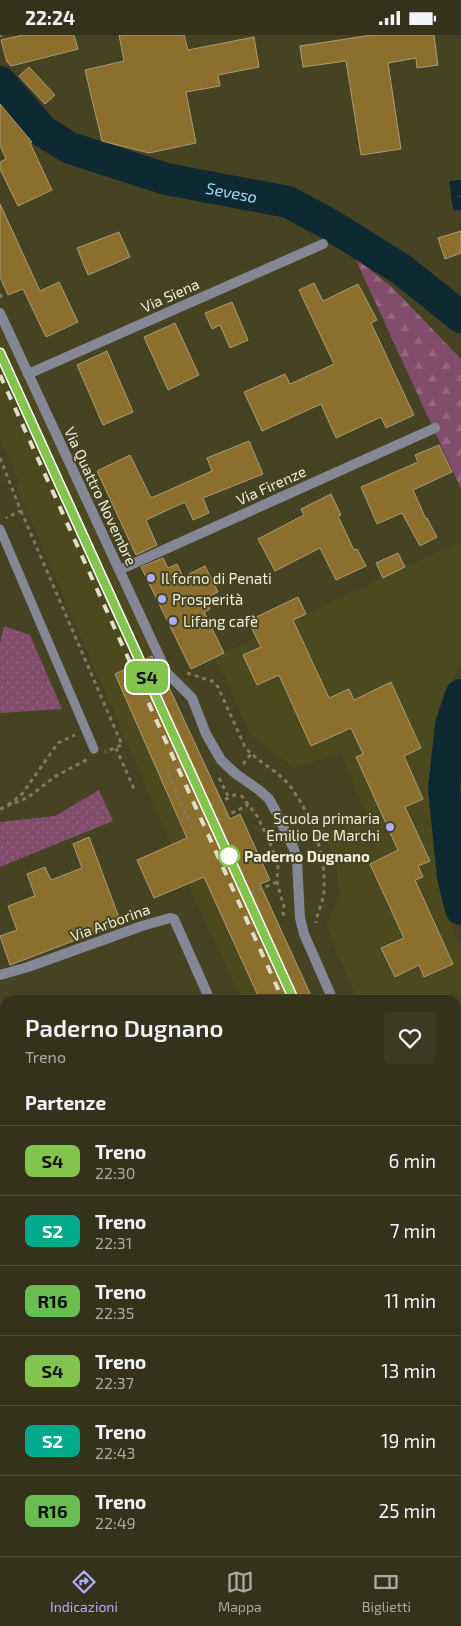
<!DOCTYPE html>
<html lang="it">
<meta charset="utf-8">
<style>
:root{--surface:#34321a;--page:#3c3a23;--text:#f1f3f6;--muted:#a9aaa2;--line:#4e4d39;--accent:#afaefa}
body{margin:0;font-family:"Exo 2",sans-serif;background:var(--page);color:var(--text);height:100vh;display:flex;flex-direction:column;font-size:19px;white-space:nowrap}
*{box-sizing:border-box;margin:0}
p{font-size:16px;color:var(--muted)}
.icon{flex:none;width:28px;height:28px;fill:none;stroke:currentColor;stroke-width:2;stroke-linecap:round;stroke-linejoin:round}
.map{position:relative;flex:1;overflow:hidden}
.details{position:absolute;left:0px;top:960px;width:461px;height:561px;display:flex;flex-direction:column;background:var(--surface);border-radius:15px 15px 0 0;box-shadow:0 1px 4px #0004,0 0 0 1px var(--line)}
.details>*{flex:none}
.badge{padding:0 10px;border-radius:8px;font-size:18px;line-height:32px}
.map>.badge{position:absolute;translate:-50% -50%;box-shadow:0 0 0 2px #fff}
h2{padding:0 25px;font-size:19px;line-height:45px}
.round{display:grid;place-items:center;flex:none;width:52px;height:52px;border-radius:5px;background:var(--page)}
.headline{display:flex;align-items:center;justify-content:space-between;height:85px;padding:0 25px}
h1{font-size:24px;font-weight:600;line-height:38px}
ul{padding:0;list-style:none}
li{display:flex;align-items:center;gap:15px;height:70px;padding:0 25px;border-top:1px solid var(--line)}
li div{flex:1}
li b{display:block;font-size:19px}
li em{font-style:normal}
li .badge{min-width:55px;font-weight:700;text-align:center}
.status{display:flex;justify-content:space-between;align-items:center;height:35px;padding:0 25px;background:var(--surface);direction:ltr}
.status svg{height:14px;fill:currentColor}
.menu{display:flex;justify-content:space-around;align-items:center;height:70px;border-top:1px solid var(--line);background:var(--surface);font-size:14px;color:var(--muted)}
.menu a{display:grid;justify-items:center;gap:2px}
.menu .current{color:var(--accent)}
.map>svg:first-child{display:block}
.built{fill:#4d491f}
.industrial{fill:url(#industrial-furrows)}
.grass{fill:url(#grass-dots)}
.forest{fill:url(#forest-firs)}
.park{fill:#824c6c}
.water{fill:url(#water-ripples)}
.lines{fill:none;stroke-linecap:round;stroke-linejoin:round}
.river{stroke:#0e2932;stroke-width:32}
.building{fill:#8d6f2d;stroke:#ac9b79}
.path{stroke:#7e7b5f;stroke-width:3;stroke-dasharray:4 4;stroke-linecap:butt}
.service{stroke:#868796;stroke-width:9}
.minor{stroke:#868796;stroke-width:10}
.tertiary{stroke:#868796;stroke-width:10}
.rail{stroke:#dfdec9;stroke-width:4;stroke-dasharray:9 9;stroke-linecap:butt}
.line-casing{stroke:#fff;stroke-width:11}
.line{stroke:#82c44e;stroke-width:8}
.poi-dot{fill:#afaefa;stroke:#464322;stroke-width:2}
.stop-dot{fill:#fff;stroke:#82c44e;stroke-width:2.5}
.labels{text-anchor:middle;dominant-baseline:central;stroke-width:4;stroke-linejoin:round;paint-order:stroke}
.street-label{font-size:15px;fill:#f0efdc;stroke:#464322}
.poi-label{font-size:15px;fill:#f0efdc;stroke:#464322;text-anchor:start}
.stop-label{font-size:15px;font-weight:bold;fill:#f0efdc;stroke:#464322;text-anchor:start}
.water-label{font-size:16px;font-style:italic;fill:#9ddcf5;stroke:#464322}
</style>
<div class="status"><b>22:24</b><svg viewBox="0 0 49 12"><path d="M0 12V9h3v3zM5 12V6h3v6zM10 12V3h3v9zM15 12V0h3v12zM26 1h20v11H26zM47 4h2v5h-2z"/></svg></div>
<div class="map">
<svg width="461" height="1521" viewBox="0 0 461 1521">
<defs>
<pattern id="industrial-furrows" width="10" height="10" patternUnits="userSpaceOnUse" patternTransform="scale(1.25)"><rect width="10" height="10" fill="#4d491f"/><path d="M-1 1l2-2M0 10L10 0M9 11l2-2" fill="none" stroke="#67643f"/></pattern>
<pattern id="grass-dots" width="8" height="8" patternUnits="userSpaceOnUse" patternTransform="scale(1.25)"><rect width="8" height="8" fill="#824c6c"/><path d="M2 2h.1M6 6h.1" fill="none" stroke="#946680" stroke-width="1.8" stroke-linecap="round"/></pattern>
<pattern id="forest-firs" width="22" height="20" patternUnits="userSpaceOnUse" patternTransform="scale(1.25)"><rect width="22" height="20" fill="#824c6c"/><path d="M5 1l3.5 6h-7zM16 11l3.5 6h-7z" fill="#946680"/></pattern>
<pattern id="water-ripples" width="26" height="14" patternUnits="userSpaceOnUse" patternTransform="scale(1.25)"><rect width="26" height="14" fill="#0e2932"/><path d="M2 4q2-2 4 0t4 0M15 11q2-2 4 0t4 0" fill="none" stroke="#31484f"/></pattern>
</defs>
<rect width="100%" height="100%" fill="#464322"/>
<!-- built -->
<g class="built">
<polygon points="0,290 230,784 240,779 270,845 260,849 313,965 242,965 192,858 16,451 20,449 0,403"/>
<polygon points="461,506 461,626 444,659 435,695 432,754 435,814 445,867 453,898 461,911 461,1085 457,1086 456,965 357,965 326,892 340,860 336,828 324,800 368,783 341,719 294,732 253,703 215,622"/>
<polygon points="456,1295 461,1305 461,1404 456,1393"/>
</g>
<!-- industrial -->
<polygon class="industrial" points="461,1136 461,1305 456,1295 456,1138"/>
<!-- grass -->
<g class="grass">
<polygon points="4,591 30,600 62,674 0,678 0,608"/>
<polygon points="99,755 113,786 0,832 0,787 55,781"/>
</g>
<!-- forest -->
<polygon class="forest" points="355,223 393,253 461,324 461,454"/>
<!-- park -->
<polygon class="park" points="5,971 5,1076 0,1077 0,973"/>
<!-- water -->
<polygon class="water" points="461,145 461,175 453,176 449,146"/>
<g class="lines">
<!-- river -->
<g class="river">
<path id="s1" d="M0,47L44,97L70,113L166,144L288,167L329,189L401,234L461,282"/>
<polyline points="461,660 451,690 444,753 453,842 461,874"/>
</g>
</g>
<!-- building -->
<g class="building">
<polygon points="23,0 74,0 78,14 11,31 7,27 1,5"/>
<polygon points="119,0 184,0 188,15 254,2 259,32 218,40 220,51 186,57 196,108 149,118 102,106 85,35 124,26"/>
<polygon points="372,0 434,0 438,30 417,33 416,23 388,28 401,114 361,120 346,26 303,32 300,11"/>
<polygon points="29,32 55,60 45,69 19,41"/>
<polygon points="0,69 32,107 30,108 52,155 18,171 0,134 0,127 6,124 0,110"/>
<polygon points="0,169 40,256 59,247 78,287 46,302 23,254 8,260 0,242"/>
<polygon points="461,196 461,218 445,224 438,203"/>
<polygon points="119,197 130,222 88,240 77,213"/>
<polygon points="314,248 323,266 358,249 377,285 371,288 414,380 386,393 381,382 336,403 321,369 262,396 244,357 285,339 290,349 334,329 299,255"/>
<polygon points="232,267 248,305 230,313 220,290 212,294 205,278"/>
<polygon points="175,288 199,340 168,355 144,302"/>
<polygon points="107,316 133,377 103,390 77,330"/>
<polygon points="249,406 263,439 203,463 209,478 193,485 185,467 146,485 157,510 136,520 97,436 130,420 151,463 212,436 207,423"/>
<polygon points="439,410 452,437 413,455 426,484 427,483 437,502 420,511 402,478 377,489 361,452 418,427 415,420"/>
<polygon points="331,459 341,480 338,481 354,515 357,514 366,531 336,545 320,513 275,536 258,504 304,480 301,474"/>
<polygon points="398,518 405,532 383,543 376,528"/>
<polygon points="163,523 168,533 177,529 183,542 205,531 218,557 205,563 210,574 204,577 224,618 191,634 141,532"/>
<polygon points="298,562 306,579 293,585 329,663 349,654 354,665 391,647 421,713 404,721 423,764 405,772 430,826 418,831 423,842 415,845 453,929 424,942 419,930 395,942 381,913 404,903 370,829 398,815 356,722 363,719 351,693 311,711 279,640 257,650 243,620 261,612 248,586"/>
<polygon points="152,621 161,641 167,648 230,784 240,779 270,845 260,849 313,965 260,965 204,842 154,863 137,825 187,803 115,639"/>
<polygon points="89,802 121,888 10,930 0,901 17,895 8,871 35,861 27,839 45,832 51,845 82,833 73,809"/>
</g>
<g class="lines">
<!-- path -->
<g class="path">
<polyline points="0,1 2,0"/>
<polyline points="0,259 3,265"/>
<polyline points="0,423 21,476 6,483"/>
<polyline points="21,476 122,710 105,717"/>
<path d="M187,638L212,646L218,652L245,712C257,727 276,734 289,750C311,778 326,818 324,855C324,866 317,877 316,888"/>
<polyline points="116,713 134,754"/>
<polyline points="243,729 251,719"/>
<polyline points="168,738 187,782"/>
<polyline points="219,743 229,763"/>
<polyline points="241,760 257,781 269,805 278,830 277,847 283,869"/>
<polyline points="8,770 22,759 58,708 75,700"/>
<polyline points="210,770 222,766 239,758"/>
<polyline points="0,774 27,763 56,741 88,724"/>
<polyline points="217,785 248,770"/>
<polyline points="179,786 193,779"/>
<polyline points="251,858 277,847"/>
<polyline points="284,869 283,878 286,884"/>
<polyline points="284,1516 286,1521"/>
</g>
<!-- service -->
<polyline class="service" points="0,494 94,714"/>
<!-- minor -->
<g class="minor">
<polyline points="0,278 167,638 192,663 206,699 221,725 236,739 259,755 269,764 275,775 294,814 297,826 300,883 304,899 333,965"/>
<polyline points="28,339 323,209"/>
<polyline points="119,535 435,393"/>
<polyline points="0,940 28,932 142,891 170,883 174,884 210,965"/>
<polyline points="456,1122 461,1120"/>
</g>
<!-- tertiary -->
<g class="tertiary">
<polyline points="0,1326 5,1324"/>
<polyline points="311,1516 313,1521"/>
</g>
<!-- rail -->
<g class="rail">
<polyline points="0,318 294,965"/>
<polyline points="0,340 283,965"/>
<polyline points="456,1318 461,1329"/>
<polyline points="456,1343 461,1353"/>
</g>
</g>
<g class="lines">
<!-- line casing -->
<g class="line-casing">
<polyline id="line" points="0,318 294,965"/>
</g>
<!-- line -->
<use href="#line" class="line"/>
</g>
<!-- markers -->
<g class="poi-dot">
<circle cx="151" cy="543" r="5"/>
<circle cx="162" cy="564" r="5"/>
<circle cx="173" cy="586" r="5"/>
<circle cx="390" cy="792" r="5"/>
</g>
<circle class="stop-dot" cx="229" cy="821" r="10"/>
<g class="labels">
<!-- street labels -->
<g class="street-label">
<text transform="translate(170 260) rotate(-24)">Via Siena</text>
<text transform="translate(271 450) rotate(-24)">Via Firenze</text>
<text transform="translate(101 461) rotate(65)">Via Quattro Novembre</text>
<text transform="translate(110 887) rotate(-20)">Via Arborina</text>
</g>
<!-- poi labels -->
<g class="poi-label">
<text x="161" y="543">Il forno di Penati</text>
<text x="172" y="564">Prosperità</text>
<text x="183" y="586">Lifang cafè</text>
<text x="380" y="783" text-anchor="end">Scuola primaria<tspan x="380" dy="17">Emilio De Marchi</tspan></text>
</g>
<!-- stop labels -->
<g class="stop-label">
<text x="244" y="821">Paderno Dugnano</text>
</g>
<!-- water labels -->
<g class="water-label">
<text stroke="none"><textPath href="#s1" startOffset="265">Seveso</textPath></text>
</g>
</g>
</svg>
<b class="badge" style="left:147px;top:642px;background:#82c44e;color:#111">S4</b>
<section class="details">
<div class="headline"><div><h1>Paderno Dugnano</h1><p>Treno</p></div><a class="round"><svg class="icon" aria-label="heart" viewBox="0 0 24 24"><path d="M12 20l-8-8c-3-5 5-10 8-4 3-6 11-1 8 4z"/></svg></a></div>
<h2>Partenze</h2>
<ul>
<li><span class="badge" style="background:#82c44e;color:#111">S4</span><div><b>Treno</b><p>22:30</p></div><em>6 min</em></li>
<li><span class="badge" style="background:#00aa8a;color:#fff">S2</span><div><b>Treno</b><p>22:31</p></div><em>7 min</em></li>
<li><span class="badge" style="background:#69bd51;color:#111">R16</span><div><b>Treno</b><p>22:35</p></div><em>11 min</em></li>
<li><span class="badge" style="background:#82c44e;color:#111">S4</span><div><b>Treno</b><p>22:37</p></div><em>13 min</em></li>
<li><span class="badge" style="background:#00aa8a;color:#fff">S2</span><div><b>Treno</b><p>22:43</p></div><em>19 min</em></li>
<li><span class="badge" style="background:#69bd51;color:#111">R16</span><div><b>Treno</b><p>22:49</p></div><em>25 min</em></li>
</ul>
</section>
</div>
<nav class="menu">
<a class="current"><svg class="icon" aria-label="directions" viewBox="0 0 24 24"><path d="M12 3l9 9-9 9-9-9zM9 14v-3h6M13 9l2 2-2 2"/></svg>Indicazioni</a>
<a><svg class="icon" aria-label="map" viewBox="0 0 24 24"><path d="M3 6l6-2 6 2 6-2v14l-6 2-6-2-6 2zM9 4v14M15 6v14"/></svg>Mappa</a>
<a><svg class="icon" aria-label="tickets" viewBox="0 0 24 24"><path d="M3 7h18v10H3zM15 7v10"/></svg>Biglietti</a>
</nav>
